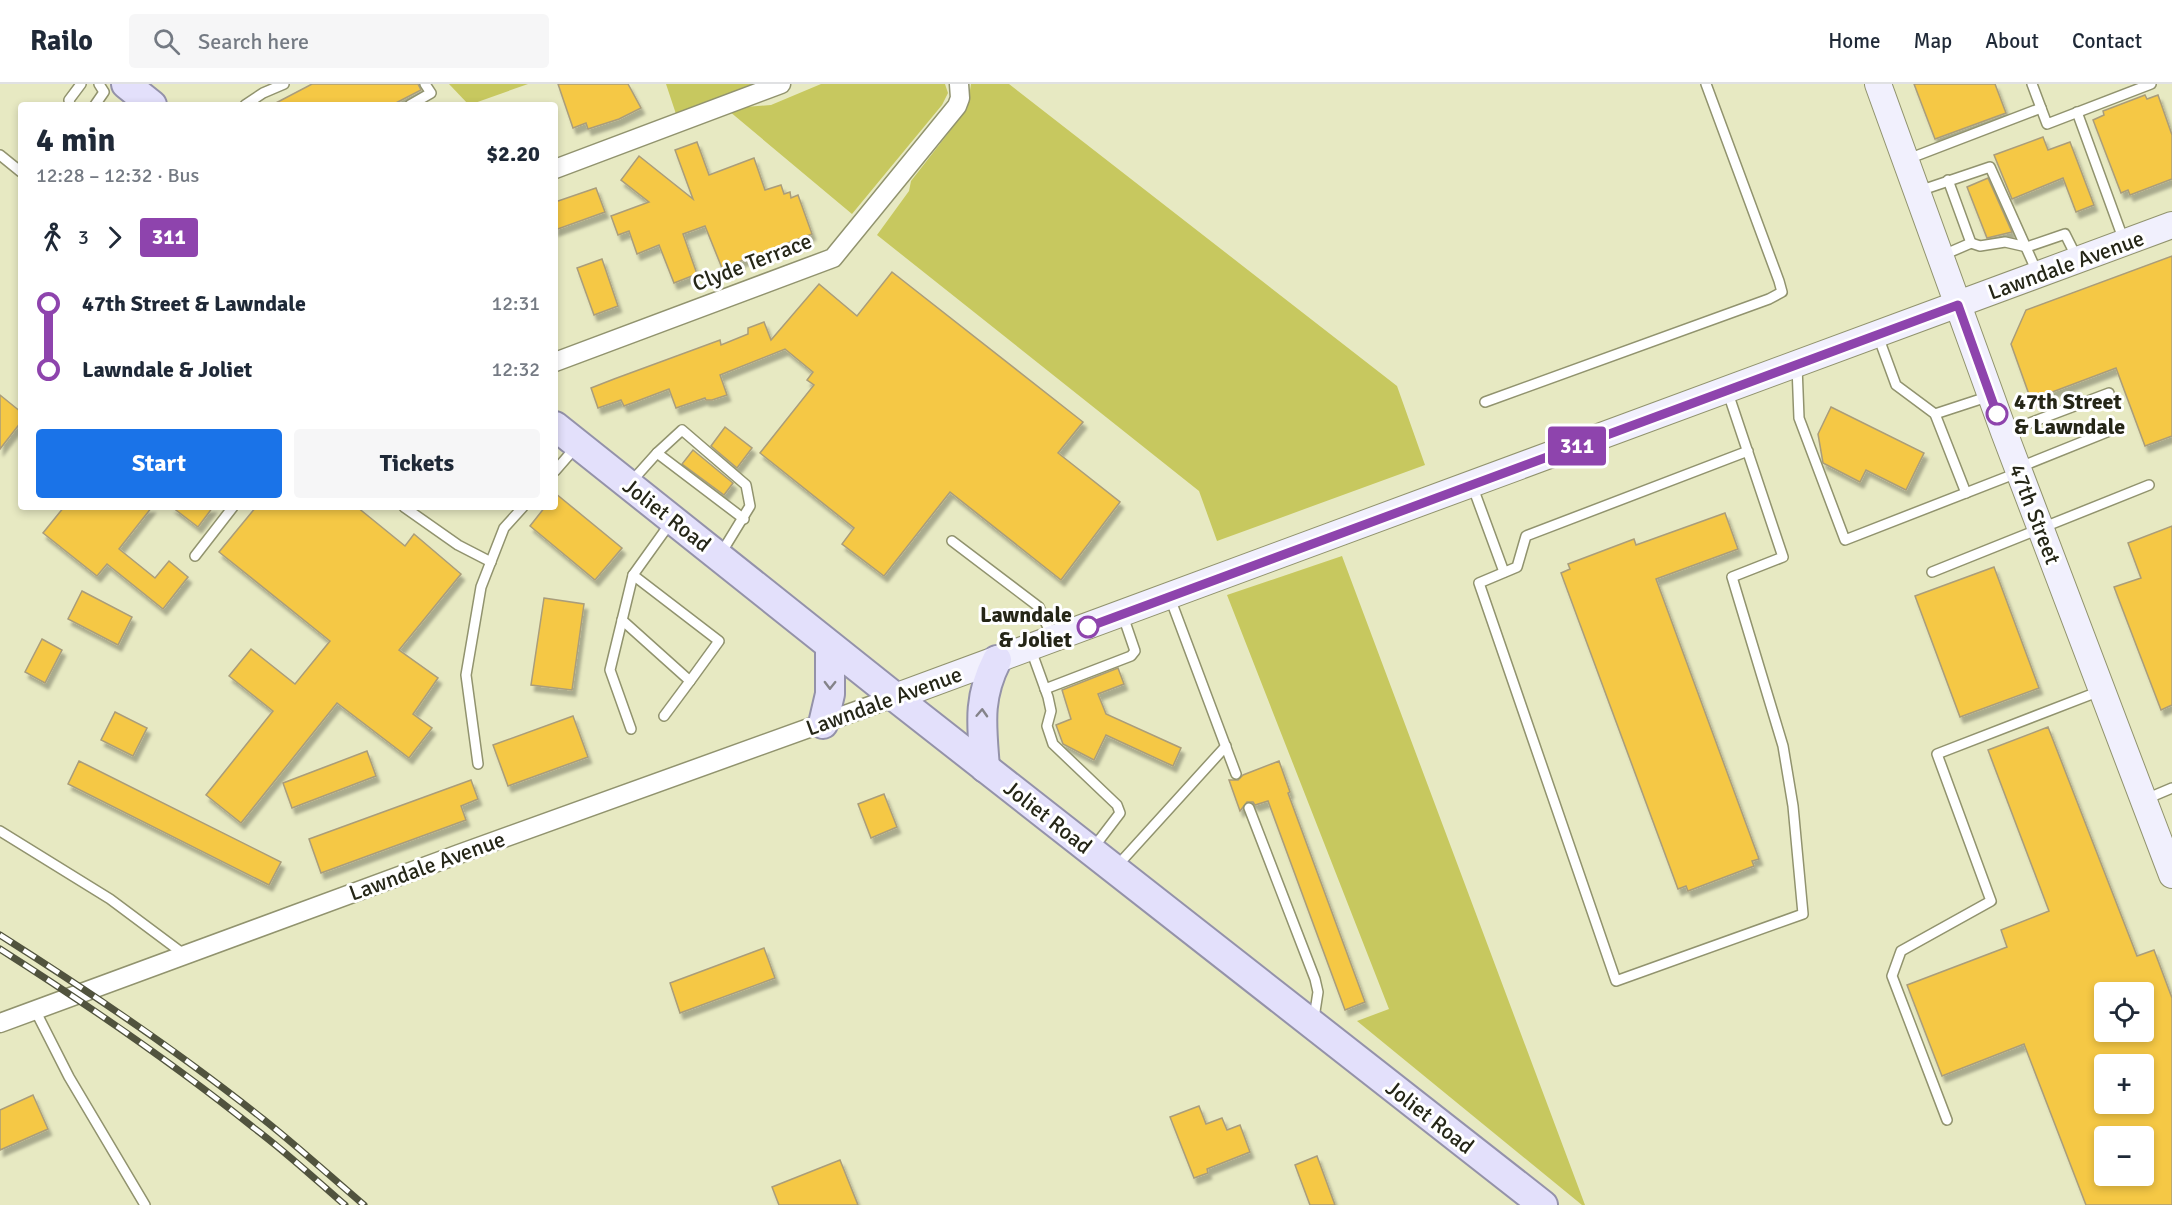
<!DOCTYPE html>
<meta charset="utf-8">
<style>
:root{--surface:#fff;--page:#f6f6f7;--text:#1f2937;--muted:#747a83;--line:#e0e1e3;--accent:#1a73e8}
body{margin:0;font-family:Signika,sans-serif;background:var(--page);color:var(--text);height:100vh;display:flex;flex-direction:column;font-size:22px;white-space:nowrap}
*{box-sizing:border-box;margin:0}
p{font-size:20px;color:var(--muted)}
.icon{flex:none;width:33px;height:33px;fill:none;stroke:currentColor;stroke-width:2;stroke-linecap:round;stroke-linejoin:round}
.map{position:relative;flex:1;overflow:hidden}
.drawer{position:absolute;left:18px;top:18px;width:540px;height:408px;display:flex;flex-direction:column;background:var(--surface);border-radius:6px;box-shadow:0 3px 9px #0003}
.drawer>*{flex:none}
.badge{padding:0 12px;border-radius:4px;font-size:21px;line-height:39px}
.buttons{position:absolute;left:2094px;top:898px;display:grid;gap:12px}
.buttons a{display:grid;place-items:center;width:60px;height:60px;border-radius:6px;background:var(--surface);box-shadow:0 3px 9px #0003;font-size:30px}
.map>.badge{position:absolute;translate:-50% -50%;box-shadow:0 0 0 3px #fff}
.legs{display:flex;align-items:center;gap:9px;height:66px;padding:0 18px;font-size:20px}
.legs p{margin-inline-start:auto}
.head{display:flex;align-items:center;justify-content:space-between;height:102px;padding:0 18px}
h1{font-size:33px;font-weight:700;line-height:45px}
.button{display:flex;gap:12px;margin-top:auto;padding:12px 18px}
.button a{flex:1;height:69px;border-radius:6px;background:var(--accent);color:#fff;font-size:24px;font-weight:700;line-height:69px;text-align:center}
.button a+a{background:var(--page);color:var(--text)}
ul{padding:0 18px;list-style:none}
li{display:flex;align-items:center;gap:21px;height:66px;font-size:22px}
li i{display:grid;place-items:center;width:9px;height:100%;margin:0 8px;background:currentColor}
li i::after{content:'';width:15px;height:15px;margin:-8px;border:4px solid;border-radius:50%;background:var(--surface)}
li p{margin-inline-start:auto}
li:first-child i{background:linear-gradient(#0000 50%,currentColor 0)}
li:last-child i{background:linear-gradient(currentColor 50%,#0000 0)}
header{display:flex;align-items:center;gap:36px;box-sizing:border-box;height:84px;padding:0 30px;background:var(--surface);border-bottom:2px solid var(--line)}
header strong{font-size:28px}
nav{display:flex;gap:33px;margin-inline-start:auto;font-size:21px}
.search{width:420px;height:54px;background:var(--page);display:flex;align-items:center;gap:15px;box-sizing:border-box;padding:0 21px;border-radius:6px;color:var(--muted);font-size:22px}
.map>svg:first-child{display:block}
.green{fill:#c7c85f}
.building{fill:#f5c844;stroke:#aa9d7a;stroke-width:1.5;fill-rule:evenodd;filter:url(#shadow)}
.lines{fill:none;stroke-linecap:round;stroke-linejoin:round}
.lane-casing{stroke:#91936e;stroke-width:12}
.street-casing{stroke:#91936e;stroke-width:21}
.secondary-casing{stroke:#91936e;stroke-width:28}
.primary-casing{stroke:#9492a9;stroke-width:32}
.lane{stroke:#fff;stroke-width:9}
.street{stroke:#fff;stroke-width:18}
.secondary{stroke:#f1f0fd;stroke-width:26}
.primary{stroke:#e3e0fb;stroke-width:28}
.rail-casing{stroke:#51533e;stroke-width:7}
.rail{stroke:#fff;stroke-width:4.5;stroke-dasharray:14;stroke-linecap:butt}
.oneway{stroke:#848389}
.line-1-casing{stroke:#fff;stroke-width:14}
.line-1{stroke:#8e44ad;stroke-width:9}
.stop-1-dot{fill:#fff;stroke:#8e44ad;stroke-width:3}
.labels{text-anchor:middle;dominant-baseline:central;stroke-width:6;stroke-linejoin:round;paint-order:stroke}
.street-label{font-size:22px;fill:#252617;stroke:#fff}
.stop-label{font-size:22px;font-weight:bold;fill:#252617;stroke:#fff;text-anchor:start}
</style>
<header>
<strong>Railo</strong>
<div class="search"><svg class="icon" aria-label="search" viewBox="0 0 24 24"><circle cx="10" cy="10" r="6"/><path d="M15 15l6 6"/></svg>Search here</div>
<nav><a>Home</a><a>Map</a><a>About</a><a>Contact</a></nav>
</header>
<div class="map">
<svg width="2172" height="1121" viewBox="0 0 2172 1121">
<defs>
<filter id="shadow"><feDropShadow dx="3.5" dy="6" stdDeviation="1.5" flood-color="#0004"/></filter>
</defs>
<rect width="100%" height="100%" fill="#e7e9c2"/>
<!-- green -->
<g class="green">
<polygon points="449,0 528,0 469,21"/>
<polygon points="666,0 766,0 677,33"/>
<polygon points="821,0 945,0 948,9 942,21 852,130 729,27 745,23 771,21"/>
<polygon points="971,0 1009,0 1397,302 1425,381 1217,457 1199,407 877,151 909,107 911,97 967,25"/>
<polygon points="1342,472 1585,1121 1582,1121 1357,937 1389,925 1227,511"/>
</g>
<!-- building -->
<g class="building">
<polygon points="312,0 418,0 421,6 392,21 272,21"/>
<polygon points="558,0 628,0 641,24 619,35 588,45 586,39 573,44"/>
<polygon points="1914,0 1995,0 2006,29 1935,55"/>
<polygon points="2145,11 2147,15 2158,11 2172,51 2172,95 2130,111 2128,106 2121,109 2093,36 2104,31 2103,27"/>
<polygon points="2043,53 2048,66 2070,58 2094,121 2076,128 2063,94 2012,115 1994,71"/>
<polygon points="697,58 709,91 754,74 765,106 781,101 784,110 790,108 791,114 798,111 812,150 722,184 705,142 683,150 697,190 674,199 659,161 637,170 629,147 618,151 611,132 649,118 621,96 639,72 693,115 675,66"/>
<polygon points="1988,94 2012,148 1987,154 1967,103"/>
<polygon points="596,104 605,128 555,146 555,118"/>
<polygon points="2172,172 2172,352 2145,362 2116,284 2031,316 2011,260 2026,226"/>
<polygon points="602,175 618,222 594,231 577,184"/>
<polygon points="892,188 1083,338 1058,369 1120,418 1061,496 950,408 884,492 842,460 854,444 760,369 814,301 807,296 813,288 785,265 720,291 727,311 712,316 706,316 705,314 676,324 669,305 624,322 621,316 598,324 591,304 614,295 720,256 721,261 748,250 748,244 764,238 771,256 819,200 857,232"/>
<polygon points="0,311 21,328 21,338 0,365"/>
<polygon points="1831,323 1924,369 1906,406 1866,386 1860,398 1823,379 1818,350"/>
<polygon points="725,343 752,364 737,384 711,362"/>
<polygon points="693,366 733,399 724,411 682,380"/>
<polygon points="555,409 622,464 595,496 530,442 545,423 555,423"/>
<polygon points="64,423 152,423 119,465 155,494 169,477 188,493 163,525 107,480 97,492 43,449"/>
<polygon points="172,423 213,423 198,443"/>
<polygon points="256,423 357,423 405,462 414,450 461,490 399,566 438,594 413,630 432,644 409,674 337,619 241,739 206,711 273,627 229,592 251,565 295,600 330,557 219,468"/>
<polygon points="1725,429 1738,465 1656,495 1759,775 1752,777 1754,782 1688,807 1686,802 1678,805 1561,489 1570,485 1568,480 1634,455 1636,461"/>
<polygon points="2172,442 2172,621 2161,626 2114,503 2141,494 2128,459"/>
<polygon points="1994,483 2039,604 1960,633 1915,512"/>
<polygon points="82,507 132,533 118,561 68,535"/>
<polygon points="544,514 584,520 572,606 531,601"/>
<polygon points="42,555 62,566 45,599 25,588"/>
<polygon points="1118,584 1124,600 1098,610 1106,630 1181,664 1173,682 1106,651 1094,676 1063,660 1056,641 1071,635 1062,606"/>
<polygon points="115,628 147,644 133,672 101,656"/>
<polygon points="573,632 588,673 508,702 493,661"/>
<path d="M2048,643L2137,872L2154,866L2172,914V1121H2086L2024,960L1942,992L1907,901L2007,863L2001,846L2049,827L1988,666ZM2104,909H2144V948H2104ZM2104,981H2144V1020H2104ZM2104,1053H2144V1092H2104Z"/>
<polygon points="367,667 376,692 292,724 283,699"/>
<polygon points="79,677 281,778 269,801 68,700"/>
<polygon points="1279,677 1290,708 1288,709 1365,918 1345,926 1268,717 1255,721 1253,718 1247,718 1240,727 1229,696 1238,696 1243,691"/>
<polygon points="471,696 478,715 461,722 466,736 321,789 309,755"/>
<polygon points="884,710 897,743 871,754 858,720"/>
<polygon points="764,864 775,894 680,929 670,899"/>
<polygon points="33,1011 48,1045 0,1066 0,1026"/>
<polygon points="1199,1022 1206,1040 1222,1034 1227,1046 1240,1041 1250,1068 1207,1085 1208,1089 1194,1094 1170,1033"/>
<polygon points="1317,1072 1335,1121 1310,1121 1295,1081"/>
<polygon points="840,1076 858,1121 779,1121 772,1103"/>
</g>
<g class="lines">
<!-- lane casing -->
<g class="lane-casing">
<g id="lane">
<polyline points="2032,0 2047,40 2151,0"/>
<polyline points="70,21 69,16 81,0"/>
<polyline points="95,21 104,8 99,0"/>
<polyline points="245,21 263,9 284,0"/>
<polyline points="410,21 431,9 425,0"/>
<polyline points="2077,28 2124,157"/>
<polyline points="0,71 21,88"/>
<polyline points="1908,75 2041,24"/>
<polyline points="1919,107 1990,83 2037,188"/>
<polyline points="1971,159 1980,162 2005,158 2027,163 2065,150 2077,174"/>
<polyline points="1941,172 1971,159 1948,96"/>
<polyline points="1878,252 1896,301 1935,330 1966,409"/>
<polyline points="1797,282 1799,334 1845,456 2017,389"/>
<polyline points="1727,306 1783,473 1732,493 1783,662 1793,722 1803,830 1616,897 1479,499 1517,483 1526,452 1748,367"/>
<polyline points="1485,318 1769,215 1782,208 1779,197 1706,0"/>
<polyline points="1935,330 1990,312"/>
<polyline points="2006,348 2109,309"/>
<polyline points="657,369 744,435"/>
<polyline points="2020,383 2117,344"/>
<polyline points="555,387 575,364"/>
<polyline points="631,398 657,369 682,346 746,401 750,422 720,471"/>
<polyline points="1472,401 1504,488"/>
<polyline points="404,423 458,461 491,478"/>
<polyline points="952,457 1039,523 1052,553"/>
<polyline points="195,472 233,423"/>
<polyline points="1932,488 2149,401"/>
<polyline points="1170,514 1236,690"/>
<polyline points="622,536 690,597 719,557 633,491"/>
<polyline points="1031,566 1048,613 1051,627 1047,642 1053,660 1117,721 1120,729 1094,763"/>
<polyline points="1045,605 1131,572 1135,567 1123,532"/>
<polyline points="664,632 690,597"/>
<polyline points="631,645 610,586 633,491 671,438"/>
<polyline points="478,680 466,591 481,503 504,444 523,423"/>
<polyline points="2146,715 2172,704"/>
<polyline points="1249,724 1315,895 1318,908 1314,934"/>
<polyline points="0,747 110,815 185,871"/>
<polyline points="1117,782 1226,662"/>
<polyline points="35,926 69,993 145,1121"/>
<polyline points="1947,1036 1892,892 1901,867 1991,817 1937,670 2100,607"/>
</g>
</g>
<!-- street casing -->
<g class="street-casing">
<g id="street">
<polyline points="555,85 781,0"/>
<polyline points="555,278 833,174 957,22 960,14 959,0"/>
<polyline points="0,939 459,770 895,613"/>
</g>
</g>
<!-- secondary casing -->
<g class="secondary-casing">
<g id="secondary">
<polyline points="1878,0 2004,348 2172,791"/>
<polyline points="895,613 2172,141"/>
</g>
</g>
<!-- primary casing -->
<g class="primary-casing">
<g id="primary">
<polyline points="126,0 152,21"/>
<polyline points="555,342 895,613 1543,1121"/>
<polyline points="823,640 830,610 830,563"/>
<path d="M985,684C982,643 977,615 997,576"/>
</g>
</g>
<!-- lane -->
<use href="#lane" class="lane"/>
<!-- street -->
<use href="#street" class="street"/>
<!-- secondary -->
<use href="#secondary" class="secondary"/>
<!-- primary -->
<use href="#primary" class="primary"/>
<!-- rail casing -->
<g class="rail-casing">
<g id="rail">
<path d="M0,851C90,908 179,968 263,1035C297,1062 330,1092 364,1121"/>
<path d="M0,865C88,921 173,979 254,1044C286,1068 315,1095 345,1121"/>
</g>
</g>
<!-- rail -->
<use href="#rail" class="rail"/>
</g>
<!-- one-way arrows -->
<defs><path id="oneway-chevron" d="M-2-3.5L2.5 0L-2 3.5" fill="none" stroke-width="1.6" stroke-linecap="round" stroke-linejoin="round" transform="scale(1.5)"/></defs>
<g class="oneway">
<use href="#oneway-chevron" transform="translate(830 601) rotate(91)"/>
<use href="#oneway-chevron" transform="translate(982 629) rotate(-87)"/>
</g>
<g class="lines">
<!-- line-1 casing -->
<g class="line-1-casing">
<polyline id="line-1" points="1088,543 1958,221 1997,330"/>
</g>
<!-- line-1 -->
<use href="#line-1" class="line-1"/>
</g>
<!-- markers -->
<g class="stop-1-dot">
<circle cx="1997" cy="330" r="10"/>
<circle cx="1088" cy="543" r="10"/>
</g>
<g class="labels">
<!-- street labels -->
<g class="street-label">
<text transform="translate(752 178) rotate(-21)">Clyde Terrace</text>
<text transform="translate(2066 181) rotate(-20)">Lawndale Avenue</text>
<text transform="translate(2035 430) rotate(69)">47th Street</text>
<text transform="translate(667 431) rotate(38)">Joliet Road</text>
<text transform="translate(884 617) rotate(-20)">Lawndale Avenue</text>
<text transform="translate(1048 733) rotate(38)">Joliet Road</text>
<text transform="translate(427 782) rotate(-20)">Lawndale Avenue</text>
<text transform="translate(1430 1033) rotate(38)">Joliet Road</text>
</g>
<!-- stop labels -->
<g class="stop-label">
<text x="2014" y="317">47th Street<tspan x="2014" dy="25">&amp; Lawndale</tspan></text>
<text x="1072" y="530" text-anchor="end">Lawndale<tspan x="1072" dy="25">&amp; Joliet</tspan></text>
</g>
</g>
</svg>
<div class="buttons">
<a><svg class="icon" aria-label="locate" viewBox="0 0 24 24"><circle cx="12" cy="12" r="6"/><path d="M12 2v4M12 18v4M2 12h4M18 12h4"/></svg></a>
<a>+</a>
<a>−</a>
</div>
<b class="badge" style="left:1577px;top:362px;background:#8e44ad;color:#fff">311</b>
<section class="drawer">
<div class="head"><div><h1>4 min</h1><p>12:28 – 12:32 · Bus</p></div><b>$2.20</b></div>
<div class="legs"><svg class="icon" aria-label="walk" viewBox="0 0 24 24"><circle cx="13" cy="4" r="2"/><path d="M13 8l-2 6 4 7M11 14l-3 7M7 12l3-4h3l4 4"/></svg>3<svg class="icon" aria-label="forward" viewBox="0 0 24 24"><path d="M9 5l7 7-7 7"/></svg><b class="badge" style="background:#8e44ad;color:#fff">311</b></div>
<ul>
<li><i style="color:#8e44ad"></i><b>47th Street &amp; Lawndale</b><p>12:31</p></li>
<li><i style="color:#8e44ad"></i><b>Lawndale &amp; Joliet</b><p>12:32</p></li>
</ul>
<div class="button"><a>Start</a><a>Tickets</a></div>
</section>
</div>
